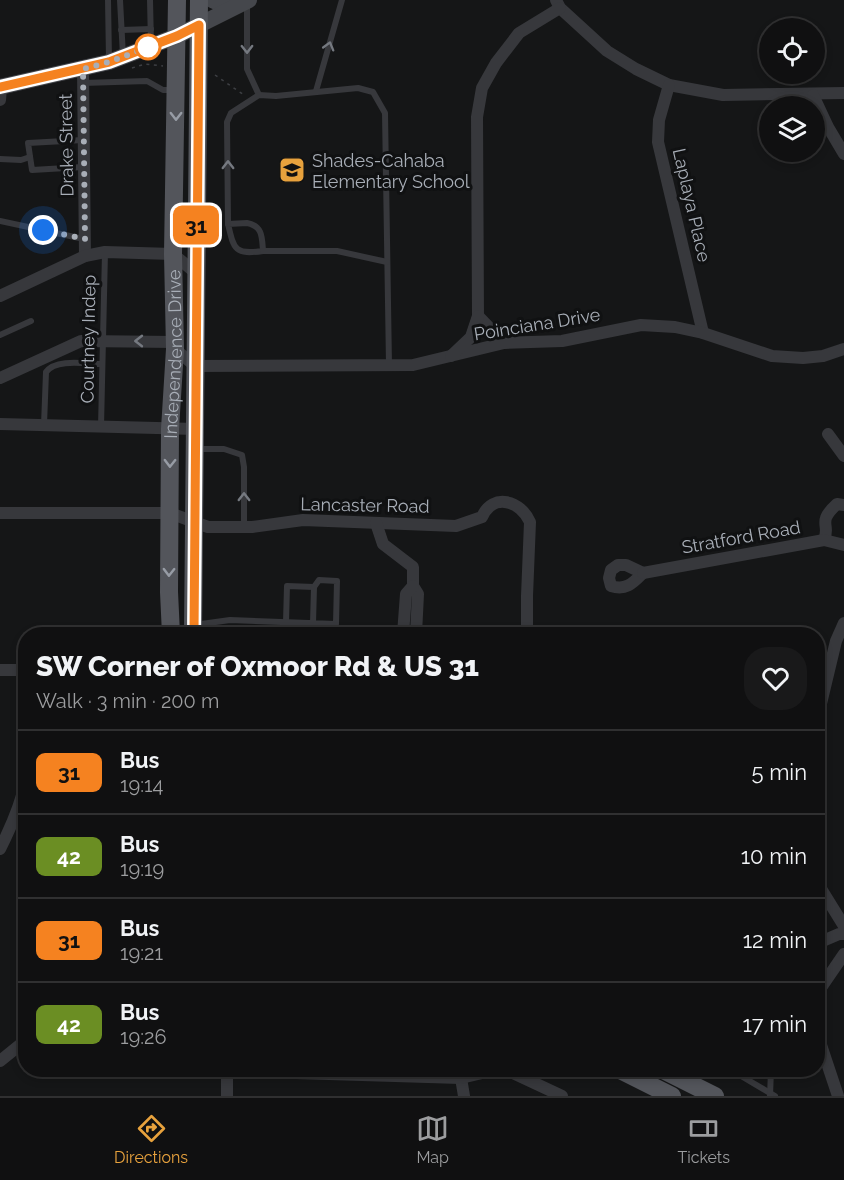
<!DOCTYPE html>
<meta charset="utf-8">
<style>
:root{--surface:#101011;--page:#19191a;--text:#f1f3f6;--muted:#9c9d9f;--line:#303031;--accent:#e8a23d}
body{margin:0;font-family:Raleway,sans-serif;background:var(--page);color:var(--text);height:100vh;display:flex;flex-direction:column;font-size:22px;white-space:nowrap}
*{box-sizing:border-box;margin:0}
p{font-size:20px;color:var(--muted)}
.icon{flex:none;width:33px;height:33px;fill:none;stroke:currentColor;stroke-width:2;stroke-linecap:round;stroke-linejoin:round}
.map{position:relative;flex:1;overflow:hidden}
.drawer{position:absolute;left:18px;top:627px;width:807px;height:450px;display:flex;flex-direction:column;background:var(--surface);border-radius:24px;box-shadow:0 3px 9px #0003,0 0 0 2px var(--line)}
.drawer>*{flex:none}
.badge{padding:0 12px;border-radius:9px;font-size:21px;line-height:39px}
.controls{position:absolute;left:759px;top:18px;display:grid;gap:12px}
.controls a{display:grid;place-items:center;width:66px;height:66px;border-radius:50%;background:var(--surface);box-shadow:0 3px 9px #0003,0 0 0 2px var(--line);font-size:30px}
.you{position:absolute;width:30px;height:30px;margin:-15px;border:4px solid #fff;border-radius:50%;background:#1a73e8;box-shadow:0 0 0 9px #1a73e833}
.map>.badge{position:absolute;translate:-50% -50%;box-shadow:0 0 0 3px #fff}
.round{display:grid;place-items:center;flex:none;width:63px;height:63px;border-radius:24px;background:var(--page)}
.summary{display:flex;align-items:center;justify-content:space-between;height:102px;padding:0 18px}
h1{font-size:28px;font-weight:800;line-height:45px}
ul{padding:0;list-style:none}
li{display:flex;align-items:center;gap:18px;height:84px;padding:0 18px;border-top:2px solid var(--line)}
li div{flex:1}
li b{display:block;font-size:22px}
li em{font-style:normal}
li .badge{min-width:66px;font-weight:700;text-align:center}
.tab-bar{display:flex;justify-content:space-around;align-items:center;height:84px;border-top:2px solid var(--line);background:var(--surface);font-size:16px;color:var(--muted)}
.tab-bar a{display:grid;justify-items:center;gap:3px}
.tab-bar .selected{color:var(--accent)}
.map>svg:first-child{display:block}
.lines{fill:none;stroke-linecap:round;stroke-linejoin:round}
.path{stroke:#3d3f43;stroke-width:1.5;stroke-dasharray:3 4.5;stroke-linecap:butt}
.service{stroke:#37383c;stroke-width:6}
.minor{stroke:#37383c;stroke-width:12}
.secondary{stroke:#45474c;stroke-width:16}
.primary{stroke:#53555b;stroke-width:18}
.oneway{stroke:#757980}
.oneway2{stroke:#979ca5}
.line-casing{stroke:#fff;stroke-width:14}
.line{stroke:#f58220;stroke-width:9}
.walk{stroke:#a8aeb7;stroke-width:6;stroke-dasharray:0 10.8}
.stop-dot{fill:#fff;stroke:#f58220;stroke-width:3}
.labels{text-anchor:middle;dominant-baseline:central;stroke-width:6;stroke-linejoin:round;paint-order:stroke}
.street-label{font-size:18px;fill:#a8aeb7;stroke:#101112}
.poi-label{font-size:18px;fill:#a8aeb7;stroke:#101112;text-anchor:start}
</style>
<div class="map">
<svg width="844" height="1096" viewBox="0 0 844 1096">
<rect width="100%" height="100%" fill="#151617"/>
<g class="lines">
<!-- path -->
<g class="path">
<polyline points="132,68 145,64 163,66"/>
<polyline points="215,75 244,95"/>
</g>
<!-- service -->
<g class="service">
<polyline points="108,0 109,59"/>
<polyline points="120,0 123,56"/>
<polyline points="150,0 151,44"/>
<polyline points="247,5 247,69 259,95"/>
<polyline points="121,30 151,29"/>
<polyline points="83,83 147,81 163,90 172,90"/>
<polyline points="316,91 342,0"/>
<polyline points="83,140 28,143 32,170 83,167"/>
<polyline points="0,159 21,160 30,157"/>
<polyline points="0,221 84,239"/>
<path d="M247,223C263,226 262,238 263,251C235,255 234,250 228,224Z"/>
<polyline points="228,224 227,122 231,113 259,95 276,96 358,88 373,92 385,113 389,365"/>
<polyline points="263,251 337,251 387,262"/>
<polyline points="0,335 31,321"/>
<path d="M44,425L46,372C56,358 87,364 102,364"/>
<polyline points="101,427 105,252"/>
<polyline points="197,449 224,449 242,455 244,467 244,527"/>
<polyline points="286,622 287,586 314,587"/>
<polyline points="194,625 230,620 336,624 337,581 319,580 314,587 313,623"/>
<polyline points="731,1070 775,1096"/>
<polyline points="693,1082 700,1070"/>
<polyline points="770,1096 771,1070"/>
</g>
<!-- minor -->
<g class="minor">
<polyline points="556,0 560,8 607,51 636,69 669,85 723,95 844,93"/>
<polyline points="83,69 85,256"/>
<polyline points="669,85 659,120 658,142 703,333"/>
<polyline points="813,95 828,127 844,154"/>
<polyline points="0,100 1,87"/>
<polyline points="0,296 85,256 105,252 173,254 196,273"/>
<polyline points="504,343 478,316 477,117 482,88 496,63 519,33 560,8"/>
<polyline points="175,349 195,366 413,365 504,343 562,341 641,325 675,327 703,333 772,356 803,358 823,356 844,349"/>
<polyline points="451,356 471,337 478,316"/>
<polyline points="0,378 81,341 175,342"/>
<polyline points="0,424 196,429"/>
<polyline points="828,434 844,456"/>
<path d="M0,513H170L208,527H252L303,520L456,526L482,517C493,492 521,501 530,522L527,596V634"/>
<polyline points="376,523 383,544 413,567 413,586 418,594 416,634"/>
<path d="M824,540C831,524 816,523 837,504L844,505"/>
<path d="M618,565H626L643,573C633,583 626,591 611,586L609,578L611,570Z"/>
<polyline points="643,573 824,540 844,545"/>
<polyline points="403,634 406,594 413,586"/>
<polyline points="0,670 26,670"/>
<polyline points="818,716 836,641 844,623"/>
<path d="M0,849C11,827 21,805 26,780"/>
<polyline points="818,884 844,926"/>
<polyline points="818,943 839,934 844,934"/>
<polyline points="818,992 844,954"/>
<polyline points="818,1036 838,1096"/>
<polyline points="0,1061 26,1040"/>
<polyline points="461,1078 464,1096"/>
<polyline points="227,1096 227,1071 461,1078 495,1070 513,1073 562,1096"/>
</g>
<!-- secondary -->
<g class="secondary">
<polyline points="212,0 223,5 240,2"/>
<polyline points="0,87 109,62 177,36 249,0"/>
</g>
<!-- primary -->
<g class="primary">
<path id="s1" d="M171,634L169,592L170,429L175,349L173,254L177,0"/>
<polyline points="193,634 199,0"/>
<polyline points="620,1070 672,1096"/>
<polyline points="663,1070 715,1096"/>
</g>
</g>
<!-- one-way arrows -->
<defs><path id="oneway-chevron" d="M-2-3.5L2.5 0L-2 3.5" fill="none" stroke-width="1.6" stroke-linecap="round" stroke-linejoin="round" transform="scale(1.5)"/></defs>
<g class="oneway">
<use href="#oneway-chevron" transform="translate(329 46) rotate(-74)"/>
<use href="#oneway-chevron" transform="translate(247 49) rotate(89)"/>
<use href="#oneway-chevron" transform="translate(228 165) rotate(-90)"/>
<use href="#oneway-chevron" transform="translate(139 341) rotate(-180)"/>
<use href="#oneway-chevron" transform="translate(244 497) rotate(-90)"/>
</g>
<g class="oneway2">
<use href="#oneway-chevron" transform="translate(176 116) rotate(90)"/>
<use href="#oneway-chevron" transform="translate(170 463) rotate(91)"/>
<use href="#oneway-chevron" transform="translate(169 572) rotate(91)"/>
</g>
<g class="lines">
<!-- line casing -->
<g class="line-casing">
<polyline id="line" points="0,87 109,62 177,36 199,25 194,634"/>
</g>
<!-- line -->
<use href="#line" class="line"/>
<!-- walk -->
<polyline class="walk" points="43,230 85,239 83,69 109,62 151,46 148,47"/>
</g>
<!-- icons -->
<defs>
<g id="school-square" transform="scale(1.35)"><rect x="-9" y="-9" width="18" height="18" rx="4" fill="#e8a23d" stroke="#101112"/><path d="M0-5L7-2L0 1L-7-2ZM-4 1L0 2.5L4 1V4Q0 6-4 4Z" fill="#111"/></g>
</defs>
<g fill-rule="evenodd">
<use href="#school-square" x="292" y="170"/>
</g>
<!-- markers -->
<circle class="stop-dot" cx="148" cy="47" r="12"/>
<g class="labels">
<!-- street labels -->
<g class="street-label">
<text transform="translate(66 145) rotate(-91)">Drake Street</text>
<text transform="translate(692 205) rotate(77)">Laplaya Place</text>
<text transform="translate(537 324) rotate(-9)">Poinciana Drive</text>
<text transform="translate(88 339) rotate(-89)">Courtney Indep</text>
<text stroke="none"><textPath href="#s1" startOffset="280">Independence Drive</textPath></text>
<text transform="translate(365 505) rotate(1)">Lancaster Road</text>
<text transform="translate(741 537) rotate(-10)">Stratford Road</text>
</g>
<!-- poi labels -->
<g class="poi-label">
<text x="312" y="160">Shades-Cahaba<tspan x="312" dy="21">Elementary School</tspan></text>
</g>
</g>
</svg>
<div class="controls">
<a><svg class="icon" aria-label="locate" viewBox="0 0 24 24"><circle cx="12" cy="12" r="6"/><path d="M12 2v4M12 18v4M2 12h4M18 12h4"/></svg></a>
<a><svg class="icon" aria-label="layers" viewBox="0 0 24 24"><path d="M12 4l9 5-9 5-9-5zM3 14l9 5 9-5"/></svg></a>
</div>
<div class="you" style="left:43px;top:230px"></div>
<b class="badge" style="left:196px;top:225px;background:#f58220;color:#111">31</b>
<section class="drawer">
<div class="summary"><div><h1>SW Corner of Oxmoor Rd &amp; US 31</h1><p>Walk · 3 min · 200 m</p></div><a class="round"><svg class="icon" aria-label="heart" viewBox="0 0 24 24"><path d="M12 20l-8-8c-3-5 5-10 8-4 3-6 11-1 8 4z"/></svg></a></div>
<ul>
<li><span class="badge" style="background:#f58220;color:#111">31</span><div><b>Bus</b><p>19:14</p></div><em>5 min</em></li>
<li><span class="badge" style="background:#6b8e23;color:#fff">42</span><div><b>Bus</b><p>19:19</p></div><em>10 min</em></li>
<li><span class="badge" style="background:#f58220;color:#111">31</span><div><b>Bus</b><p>19:21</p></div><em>12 min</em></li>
<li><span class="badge" style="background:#6b8e23;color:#fff">42</span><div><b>Bus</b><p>19:26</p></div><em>17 min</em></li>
</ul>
</section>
</div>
<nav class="tab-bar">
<a class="selected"><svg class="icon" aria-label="directions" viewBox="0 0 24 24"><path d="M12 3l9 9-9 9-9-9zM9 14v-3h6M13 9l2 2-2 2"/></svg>Directions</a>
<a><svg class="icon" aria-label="map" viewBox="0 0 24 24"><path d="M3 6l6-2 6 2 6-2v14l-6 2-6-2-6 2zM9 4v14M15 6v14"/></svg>Map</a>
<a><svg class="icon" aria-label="tickets" viewBox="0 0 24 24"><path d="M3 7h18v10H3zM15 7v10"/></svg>Tickets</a>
</nav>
